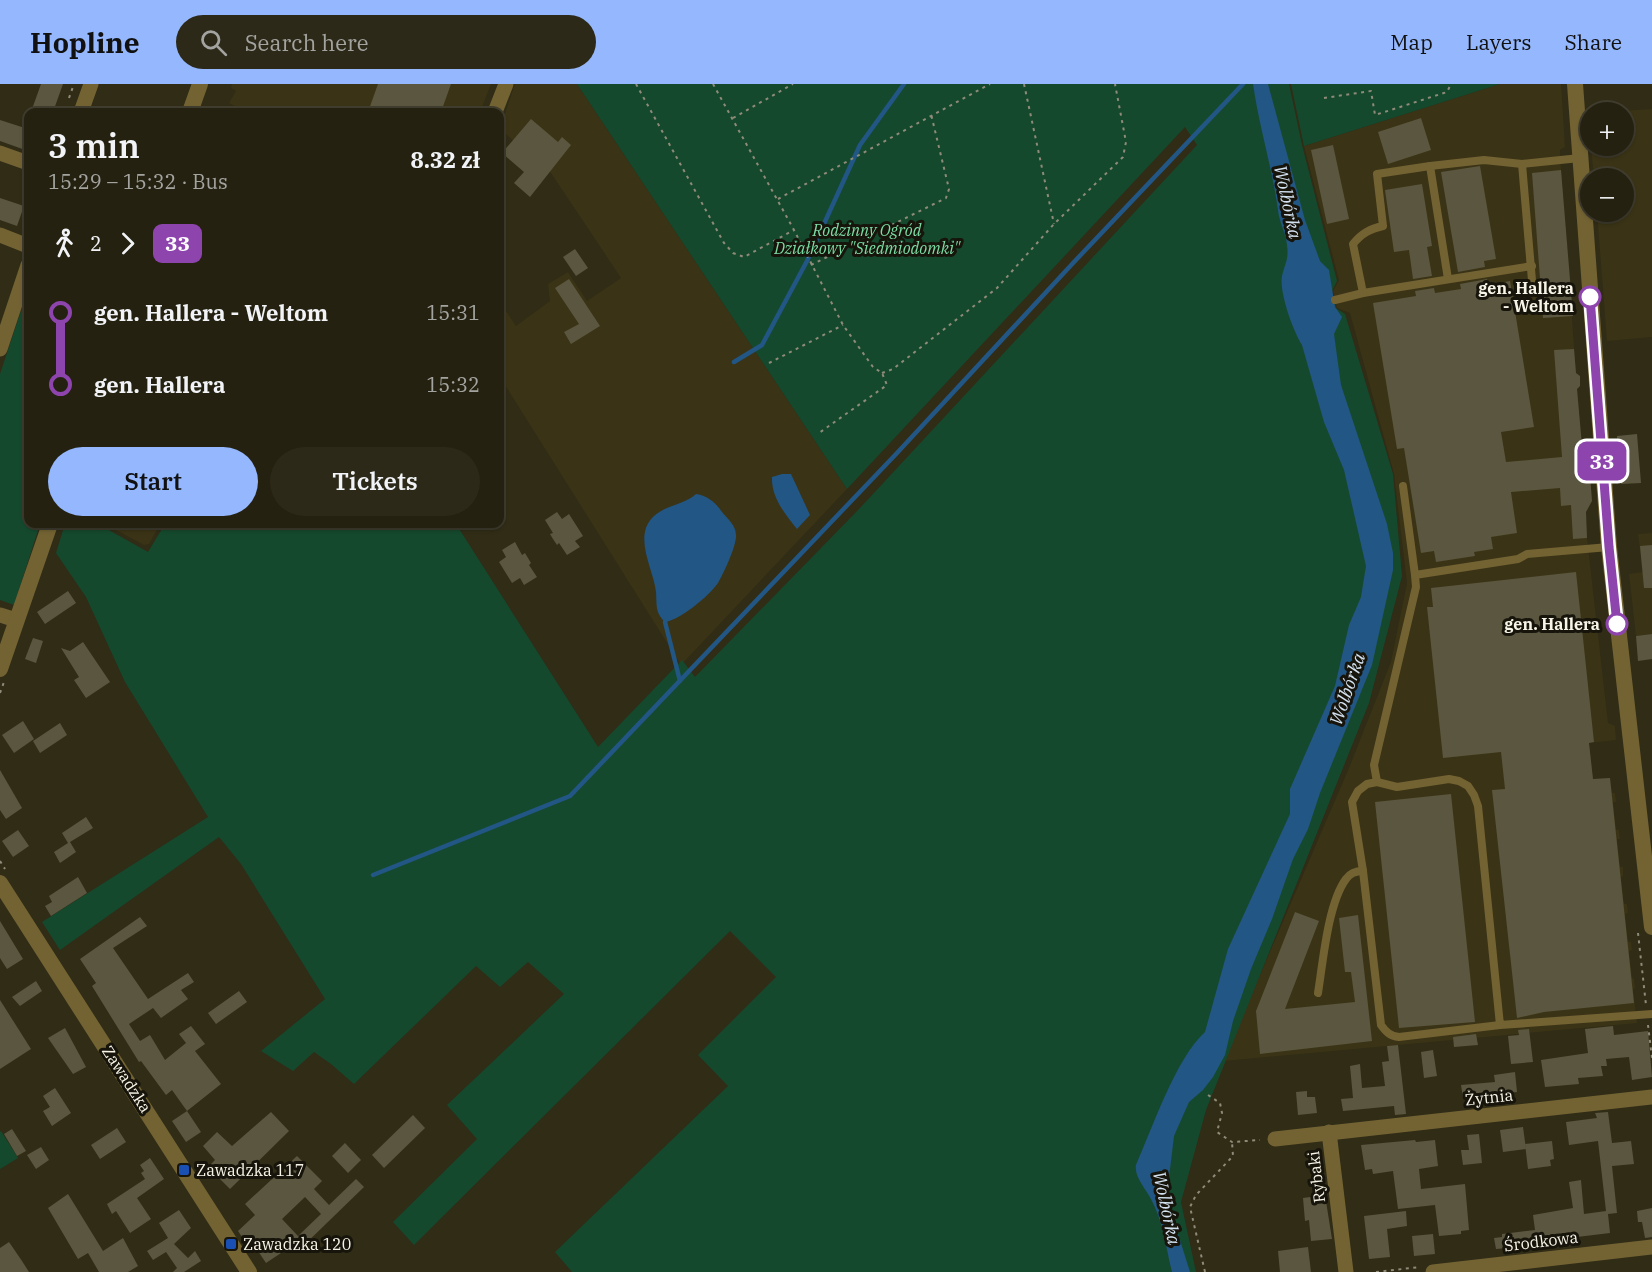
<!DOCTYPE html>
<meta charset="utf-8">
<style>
:root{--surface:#242110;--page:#2c2919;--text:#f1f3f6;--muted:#a3a39f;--line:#413e30;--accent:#94b7fd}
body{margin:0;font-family:"IBM Plex Serif",serif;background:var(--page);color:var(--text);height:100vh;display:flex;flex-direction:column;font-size:22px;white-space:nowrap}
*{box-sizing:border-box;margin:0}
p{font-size:20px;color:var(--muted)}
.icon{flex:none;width:33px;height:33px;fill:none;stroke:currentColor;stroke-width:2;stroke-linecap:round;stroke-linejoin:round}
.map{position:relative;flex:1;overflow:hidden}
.drawer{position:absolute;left:24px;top:24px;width:480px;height:420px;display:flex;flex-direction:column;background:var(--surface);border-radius:12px;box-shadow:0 2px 4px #0004,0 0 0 2px var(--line)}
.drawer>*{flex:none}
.badge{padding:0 12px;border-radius:9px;font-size:21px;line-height:39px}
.tools{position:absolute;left:1580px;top:18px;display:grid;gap:12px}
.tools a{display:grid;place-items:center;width:54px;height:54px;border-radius:50%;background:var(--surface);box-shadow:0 2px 4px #0004,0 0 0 2px var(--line);font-size:30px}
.map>.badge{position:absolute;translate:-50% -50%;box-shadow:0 0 0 3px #fff}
.legs{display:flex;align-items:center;gap:9px;height:66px;padding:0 24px;font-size:20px}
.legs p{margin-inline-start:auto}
.head{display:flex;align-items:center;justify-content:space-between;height:102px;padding:0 24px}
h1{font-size:33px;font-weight:600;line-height:45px}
.button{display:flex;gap:12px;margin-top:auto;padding:12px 24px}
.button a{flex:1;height:69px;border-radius:36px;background:var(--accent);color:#111;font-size:24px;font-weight:600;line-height:69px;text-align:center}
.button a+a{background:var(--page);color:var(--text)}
ul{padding:0 24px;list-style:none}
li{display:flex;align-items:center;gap:21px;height:72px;font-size:22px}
li i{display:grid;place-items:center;width:9px;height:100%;margin:0 8px;background:currentColor}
li i::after{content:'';width:15px;height:15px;margin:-8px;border:4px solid;border-radius:50%;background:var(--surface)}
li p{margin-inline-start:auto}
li:first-child i{background:linear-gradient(#0000 50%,currentColor 0)}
li:last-child i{background:linear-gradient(currentColor 50%,#0000 0)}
header{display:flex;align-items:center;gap:36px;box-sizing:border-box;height:84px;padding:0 30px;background:var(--accent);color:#111}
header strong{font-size:28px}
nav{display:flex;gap:33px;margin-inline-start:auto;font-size:21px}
.search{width:420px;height:54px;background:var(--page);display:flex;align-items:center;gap:15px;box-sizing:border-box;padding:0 21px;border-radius:33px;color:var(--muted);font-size:22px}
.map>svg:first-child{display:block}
.built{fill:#3a3316}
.green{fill:#15492e}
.water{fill:#225684}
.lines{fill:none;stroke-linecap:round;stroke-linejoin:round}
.stream{stroke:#225684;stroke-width:4.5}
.building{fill:#5b563f;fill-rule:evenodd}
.path{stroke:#8f8b79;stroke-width:2;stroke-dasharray:3 4.5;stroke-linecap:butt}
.service{stroke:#736333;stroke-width:8}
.minor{stroke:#736333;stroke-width:15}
.tertiary{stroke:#736333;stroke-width:16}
.line-1-casing{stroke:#fff;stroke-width:14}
.line-1{stroke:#8e44ad;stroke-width:9}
.stop-1-dot{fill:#fff;stroke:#8e44ad;stroke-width:3}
.transit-dot{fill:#1a4fb4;stroke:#16140b;stroke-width:2}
.labels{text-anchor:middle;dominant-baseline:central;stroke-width:6;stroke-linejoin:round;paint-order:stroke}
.park-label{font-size:16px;font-style:italic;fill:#7bdda4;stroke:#16140b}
.stop-label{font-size:16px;font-weight:bold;fill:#f8f5e8;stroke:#16140b;text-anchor:end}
.street-label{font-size:16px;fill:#f8f5e8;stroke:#16140b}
.poi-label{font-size:16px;fill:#f8f5e8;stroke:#16140b;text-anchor:start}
.water-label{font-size:18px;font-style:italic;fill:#d3e1f0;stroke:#16140b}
</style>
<header>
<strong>Hopline</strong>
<div class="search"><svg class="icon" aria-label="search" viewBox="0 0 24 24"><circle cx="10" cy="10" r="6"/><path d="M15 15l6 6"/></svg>Search here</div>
<nav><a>Map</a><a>Layers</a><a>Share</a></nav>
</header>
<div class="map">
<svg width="1652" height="1188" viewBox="0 0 1652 1188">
<rect width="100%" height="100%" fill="#302c16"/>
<!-- built -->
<g class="built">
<polygon points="232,0 491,0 480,28 245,28 229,19 236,7 231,4"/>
<polygon points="515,0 577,0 847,405 681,581 500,293 500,218 516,242 550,217 548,200 568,188 587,217 621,194 551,89 500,45"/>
<polygon points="1500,0 1561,0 1565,63 1560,66 1561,86 1576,290 1579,292 1580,302 1577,304 1582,364 1588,366 1592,417 1585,421 1587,454 1608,639 1615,642 1616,656 1589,659 1593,695 1610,694 1612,709 1615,709 1616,718 1613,718 1616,746 1619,746 1620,755 1617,755 1620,783 1623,783 1623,792 1621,793 1624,820 1627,820 1628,829 1625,830 1628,858 1631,858 1632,866 1629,867 1632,894 1634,895 1635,904 1633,905 1637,939 1223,977 1349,684 1391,578 1407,499 1394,390 1350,229 1337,224 1333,207 1339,196 1304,62"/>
<polygon points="1652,25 1652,253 1607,257 1597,128 1623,128 1623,94 1594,94 1591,62 1623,62 1623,28 1605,28"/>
<polygon points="105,440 160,440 149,460 144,461"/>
<polygon points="1652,449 1652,550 1636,552 1629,490 1643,488 1638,450"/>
</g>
<!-- green -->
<g class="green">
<polygon points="577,0 1289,0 1302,61 1337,197 1332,207 1336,224 1345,230 1393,390 1402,492 1369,619 1206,1026 1181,1118 1196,1188 572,1188 555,1168 728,1002 698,971 776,893 730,847 414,1161 393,1138 477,1055 447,1021 564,910 528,878 500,903 476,882 354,1000 331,980 314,968 293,987 261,967 325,915 241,780 219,753 60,866 42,838 208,733 125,598 86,513 56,469 65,440 98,440 148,468 165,440 456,440 598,663 682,576 695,593 860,424 1197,61 1185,43 847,405"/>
<polygon points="1291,0 1500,0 1304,62"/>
<polygon points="24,218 28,220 28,440 40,440 14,521 0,516 0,290"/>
<polygon points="1,1047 18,1074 0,1085 0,1048"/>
</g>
<!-- water -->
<g class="water">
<path d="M1253,0H1268L1305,136L1320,177L1329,186L1335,223L1342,233L1334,250L1341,301L1387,440L1393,469V486L1372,581L1320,709L1308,745L1293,775L1272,835L1251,885L1233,937L1225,971L1213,993L1203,1006L1189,1018L1174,1052L1168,1102L1169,1121L1190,1188H1172C1166,1164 1163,1137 1151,1115C1146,1105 1134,1093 1136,1081C1152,1045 1176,974 1205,948L1228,865L1290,730V705L1335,602L1349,541L1361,513L1366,482L1344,386L1324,338L1302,261C1293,247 1279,208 1282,192C1285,179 1289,176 1287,161C1286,149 1279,138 1278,126C1272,83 1259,42 1253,0Z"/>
<path d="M782,390H791L810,431L797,445C785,430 771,413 772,393Z"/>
<path d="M696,410C708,412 715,418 722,428C728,435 736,442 736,451C737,461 723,491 718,499C709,512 680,536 665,538C655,528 657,522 656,508C654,486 632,452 654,432C666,421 684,421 696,410Z"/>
</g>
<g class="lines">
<!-- stream -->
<g class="stream">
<polyline points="734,278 762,261 807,177 860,61 904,0"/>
<polyline points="665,538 680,597"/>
<polyline points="373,791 570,712 897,369 1074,178 1243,0"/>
</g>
</g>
<!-- building -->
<g class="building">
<polygon points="41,0 63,0 53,28 31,28"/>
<polygon points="378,0 451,0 441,28 368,28"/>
<polygon points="1421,34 1431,66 1388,80 1378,48"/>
<polygon points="531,35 558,58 562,53 571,61 530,113 514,99 524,88 502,69"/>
<polygon points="0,36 28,45 28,67 0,57"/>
<polygon points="1333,61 1349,135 1327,140 1311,66"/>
<polygon points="1480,82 1496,175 1484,177 1485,183 1458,188 1441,88"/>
<polygon points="1561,86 1573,232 1543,234 1532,89"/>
<polygon points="1422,100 1432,162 1427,163 1432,192 1413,195 1409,166 1394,168 1385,106"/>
<polygon points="0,114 24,122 17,142 0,136"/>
<polygon points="575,165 588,184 576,192 563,173"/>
<polygon points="569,195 600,242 571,260 564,248 579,240 555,204"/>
<polygon points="1487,195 1488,201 1510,197 1534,343 1501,348 1506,378 1562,373 1554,266 1574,265 1576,289 1580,292 1580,302 1577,305 1582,362 1588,366 1592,417 1586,428 1587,454 1573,455 1571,421 1561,422 1560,404 1511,408 1517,449 1491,453 1493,465 1474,468 1475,472 1436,478 1434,467 1421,469 1404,364 1397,365 1373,219 1416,212 1415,207 1434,204 1435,209 1461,205 1460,200"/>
<polygon points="1637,350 1641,399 1621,400 1617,352"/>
<polygon points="557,428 562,435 569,430 583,452 575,457 580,463 567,471 559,459 557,461 553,455 550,450 553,449 545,436"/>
<polygon points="515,458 522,471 525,469 531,479 529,481 537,493 524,501 520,494 512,499 499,478 506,473 502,466"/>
<polygon points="1652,461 1652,504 1644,504 1640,462"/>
<polygon points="1576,488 1594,658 1589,659 1593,695 1610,694 1634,919 1544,928 1517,934 1492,706 1505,705 1501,668 1443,674 1427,523 1433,523 1431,504"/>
<polygon points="68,507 76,519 45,540 37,528"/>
<polygon points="1652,550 1652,575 1638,577 1636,552"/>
<polygon points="33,554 43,557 36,579 25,575"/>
<polygon points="83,558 110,598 86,614 74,596 79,593 61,564 70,567"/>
<polygon points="23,637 34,655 14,669 2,651"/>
<polygon points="60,639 67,651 40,669 33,657"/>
<polygon points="0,686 22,724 6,735 0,726"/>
<polygon points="1451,710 1475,938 1399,944 1375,718"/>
<polygon points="86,733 93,744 70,758 76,768 60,779 54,768 68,759 62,749"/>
<polygon points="18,746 29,762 13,773 2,757"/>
<polygon points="78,793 87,809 51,832 45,822 52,818 49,812"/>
<polygon points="1295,828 1319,837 1285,925 1355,918 1351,888 1345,888 1339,834 1358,831 1372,957 1260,970 1256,927"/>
<polygon points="140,833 147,842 113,864 148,915 188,889 194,898 181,906 188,915 161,934 153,924 129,940 140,957 150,951 165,976 186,959 179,950 191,942 205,960 195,967 221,1000 187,1027 172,1006 166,1011 141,977 139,978 92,902 96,899 80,875"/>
<polygon points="0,837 23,875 7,885 0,874"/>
<polygon points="36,897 42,907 20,922 12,913"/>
<polygon points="239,907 247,918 216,940 208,929"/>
<polygon points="0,916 31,965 0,985"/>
<polygon points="1613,942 1614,951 1648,947 1652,993 1632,996 1629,973 1606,975 1607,982 1601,982 1603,992 1578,994 1579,1000 1545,1003 1541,976 1588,969 1585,945"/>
<polygon points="65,944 86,983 73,990 48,954"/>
<polygon points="1529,945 1533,978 1511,980 1508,952 1519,951 1518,946"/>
<polygon points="1476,950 1478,961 1454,963 1453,953"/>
<polygon points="1398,961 1406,1030 1395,1031 1394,1022 1343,1027 1341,1015 1353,1014 1350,982 1360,980 1362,1004 1385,1002 1382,978 1389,977 1387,962"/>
<polygon points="1433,966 1437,992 1424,994 1421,968"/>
<polygon points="1515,988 1517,1008 1463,1014 1461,1001 1495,998 1494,991"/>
<polygon points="55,1004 71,1029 52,1042 43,1027 50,1023 43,1012"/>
<polygon points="1307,1007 1307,1013 1315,1013 1317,1029 1298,1031 1296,1008"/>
<polygon points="187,1027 201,1048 186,1058 172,1037"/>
<polygon points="271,1028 289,1047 230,1105 208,1083 215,1076 203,1062 217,1048 232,1062"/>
<polygon points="1608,1028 1612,1059 1631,1057 1634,1080 1612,1082 1617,1129 1608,1130 1610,1149 1577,1153 1578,1161 1560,1163 1561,1159 1496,1165 1494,1154 1502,1153 1502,1150 1535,1146 1533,1131 1573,1124 1569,1098 1581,1096 1584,1130 1606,1127 1598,1057 1569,1061 1566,1038 1597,1034 1595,1029"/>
<polygon points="413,1031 425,1044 384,1084 372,1071"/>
<polygon points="1523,1043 1526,1065 1503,1068 1500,1046"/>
<polygon points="117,1044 126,1058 100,1075 91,1061"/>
<polygon points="12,1045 26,1067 17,1072 4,1050"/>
<polygon points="1479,1050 1482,1079 1463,1081 1461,1066 1469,1066 1467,1051"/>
<polygon points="1415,1056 1416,1058 1435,1056 1438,1082 1419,1085 1421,1105 1465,1100 1469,1146 1461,1147 1461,1150 1439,1152 1435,1121 1398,1125 1393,1087 1373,1090 1372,1085 1365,1086 1361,1061"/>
<polygon points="1552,1057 1554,1075 1550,1076 1551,1082 1528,1085 1525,1060"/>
<polygon points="345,1059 361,1076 348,1089 332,1072"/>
<polygon points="41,1063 49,1076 36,1085 27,1071"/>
<path d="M297,1072L322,1097L314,1105L329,1121L356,1095L364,1103L298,1167L293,1161L266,1179L248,1152L244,1156L238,1147L255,1131L245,1120ZM305,1113L321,1130L298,1152L282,1135Z"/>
<polygon points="150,1074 164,1095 137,1114 151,1135 130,1149 116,1127 112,1130 107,1120 145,1095 141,1089 144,1087 140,1081"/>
<polygon points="68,1110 103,1167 123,1154 138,1182 128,1188 99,1188 88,1169 78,1175 48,1124"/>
<polygon points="1325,1111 1332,1155 1311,1157 1309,1136 1305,1137 1303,1114"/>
<polygon points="1652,1124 1652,1153 1645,1154 1642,1138 1638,1138 1637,1127"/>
<polygon points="179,1126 191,1144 174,1160 188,1174 195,1167 201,1177 184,1188 173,1188 177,1184 166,1168 153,1176 147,1167 168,1154 159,1139"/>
<polygon points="1406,1127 1407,1142 1387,1145 1390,1173 1369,1175 1364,1132"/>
<polygon points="1433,1150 1435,1170 1414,1172 1412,1152"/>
<polygon points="9,1158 22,1177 29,1188 0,1188 0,1164"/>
<polygon points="1308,1163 1311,1188 1280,1188 1278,1167"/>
</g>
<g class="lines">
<!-- path -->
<g class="path">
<polyline points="636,0 724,159 733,169 744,173 794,146"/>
<polyline points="713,0 794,146 843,241 873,283 882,289 887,301 819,349"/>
<polyline points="1024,0 1054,140"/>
<polyline points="69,14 74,0"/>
<polyline points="1324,14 1371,7 1375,31 1447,8 1451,0"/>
<polyline points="733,34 793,0"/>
<polyline points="778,115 990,0"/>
<polyline points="25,145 28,136"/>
<polyline points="811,181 946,114 949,105 931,30"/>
<polyline points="769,279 843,241"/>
<polyline points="882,289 893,285 997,204 1054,140 1123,73 1126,58 1115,0"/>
<polyline points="0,609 4,598"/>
<polyline points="0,777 5,785"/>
<polyline points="1638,849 1646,921"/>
<polyline points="1648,941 1652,974"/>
<polyline points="1208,1011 1220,1019 1222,1029 1217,1048 1232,1058 1260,1056"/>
<polyline points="1205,1188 1190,1123 1196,1111 1233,1072 1232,1058"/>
<polyline points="1376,1188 1420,1183"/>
</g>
<!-- service -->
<g class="service">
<polyline points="1522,80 1533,208"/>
<polyline points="1430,82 1448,195"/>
<path d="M1363,209L1353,160C1362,149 1370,145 1383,142L1377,90L1430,82L1484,76L1522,80L1580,74"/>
<polyline points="1335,216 1363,209 1532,182"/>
<polyline points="1403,402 1415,491 1518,475 1527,470 1609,463"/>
<polyline points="1377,698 1374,681 1416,503 1415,491"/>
<path d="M1318,909C1323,878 1328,819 1346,795C1350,789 1356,787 1363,787"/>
<path d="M1500,941L1478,722L1474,711L1468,702L1459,697L1449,695L1397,703L1377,698L1367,700L1358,707L1352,718L1363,787L1381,941C1386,948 1390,952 1399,953L1500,941L1652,930"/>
</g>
<!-- minor -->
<g class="minor">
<polyline points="81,28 91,0"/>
<polyline points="495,28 506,0"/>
<polyline points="0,69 28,79"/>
<polyline points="0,151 28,162"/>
<polyline points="0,265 28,181"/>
<polyline points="0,531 16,536"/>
<polyline points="1329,1048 1346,1188"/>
<polyline points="1275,1055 1652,1013"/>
<polyline points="1433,1188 1652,1163"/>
</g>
<!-- tertiary -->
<g class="tertiary">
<polyline points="1575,0 1609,463 1652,843"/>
<polyline points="190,28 200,0"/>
<polyline points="0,585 50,440"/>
<polyline points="0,799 249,1188"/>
</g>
</g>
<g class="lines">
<!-- line-1 casing -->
<g class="line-1-casing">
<polyline id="line-1" points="1590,213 1609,463 1617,540"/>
</g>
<!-- line-1 -->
<use href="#line-1" class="line-1"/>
</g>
<!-- markers -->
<g class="stop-1-dot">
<circle cx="1590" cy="213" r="10"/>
<circle cx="1617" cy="540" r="10"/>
</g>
<g class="transit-dot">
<rect x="178" y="1080" width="12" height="12" rx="3"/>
<rect x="225" y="1154" width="12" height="12" rx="3"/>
</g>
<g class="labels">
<!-- park labels -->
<g class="park-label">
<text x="867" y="146">Rodzinny Ogród<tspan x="867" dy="18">Działkowy "Siedmiodomki"</tspan></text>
</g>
<!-- stop labels -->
<g class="stop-label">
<text x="1574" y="204">gen. Hallera<tspan x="1574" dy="18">- Weltom</tspan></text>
<text x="1600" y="540">gen. Hallera</text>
</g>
<!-- street labels -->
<g class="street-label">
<text transform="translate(127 995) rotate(57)">Zawadzka</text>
<text transform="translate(1489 1013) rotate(-6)">Żytnia</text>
<text transform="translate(1316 1093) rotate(-97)">Rybaki</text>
<text transform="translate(1541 1157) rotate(-7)">Środkowa</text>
</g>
<!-- poi labels -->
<g class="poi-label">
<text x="196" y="1086">Zawadzka 117</text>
<text x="243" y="1160">Zawadzka 120</text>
</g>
<!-- water labels -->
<g class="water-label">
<text transform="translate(1288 118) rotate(78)">Wolbórka</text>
<text transform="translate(1347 605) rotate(-71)">Wolbórka</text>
<text transform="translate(1167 1124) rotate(78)">Wolbórka</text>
</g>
</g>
</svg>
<div class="tools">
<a>+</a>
<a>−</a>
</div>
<b class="badge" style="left:1602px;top:377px;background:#8e44ad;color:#fff">33</b>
<section class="drawer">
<div class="head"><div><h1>3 min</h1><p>15:29 – 15:32 · Bus</p></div><b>8.32 zł</b></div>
<div class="legs"><svg class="icon" aria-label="walk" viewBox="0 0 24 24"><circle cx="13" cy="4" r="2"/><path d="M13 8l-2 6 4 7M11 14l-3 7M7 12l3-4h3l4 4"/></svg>2<svg class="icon" aria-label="forward" viewBox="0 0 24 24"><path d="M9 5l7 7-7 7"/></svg><b class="badge" style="background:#8e44ad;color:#fff">33</b></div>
<ul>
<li><i style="color:#8e44ad"></i><b>gen. Hallera - Weltom</b><p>15:31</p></li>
<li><i style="color:#8e44ad"></i><b>gen. Hallera</b><p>15:32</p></li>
</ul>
<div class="button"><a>Start</a><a>Tickets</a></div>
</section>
</div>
